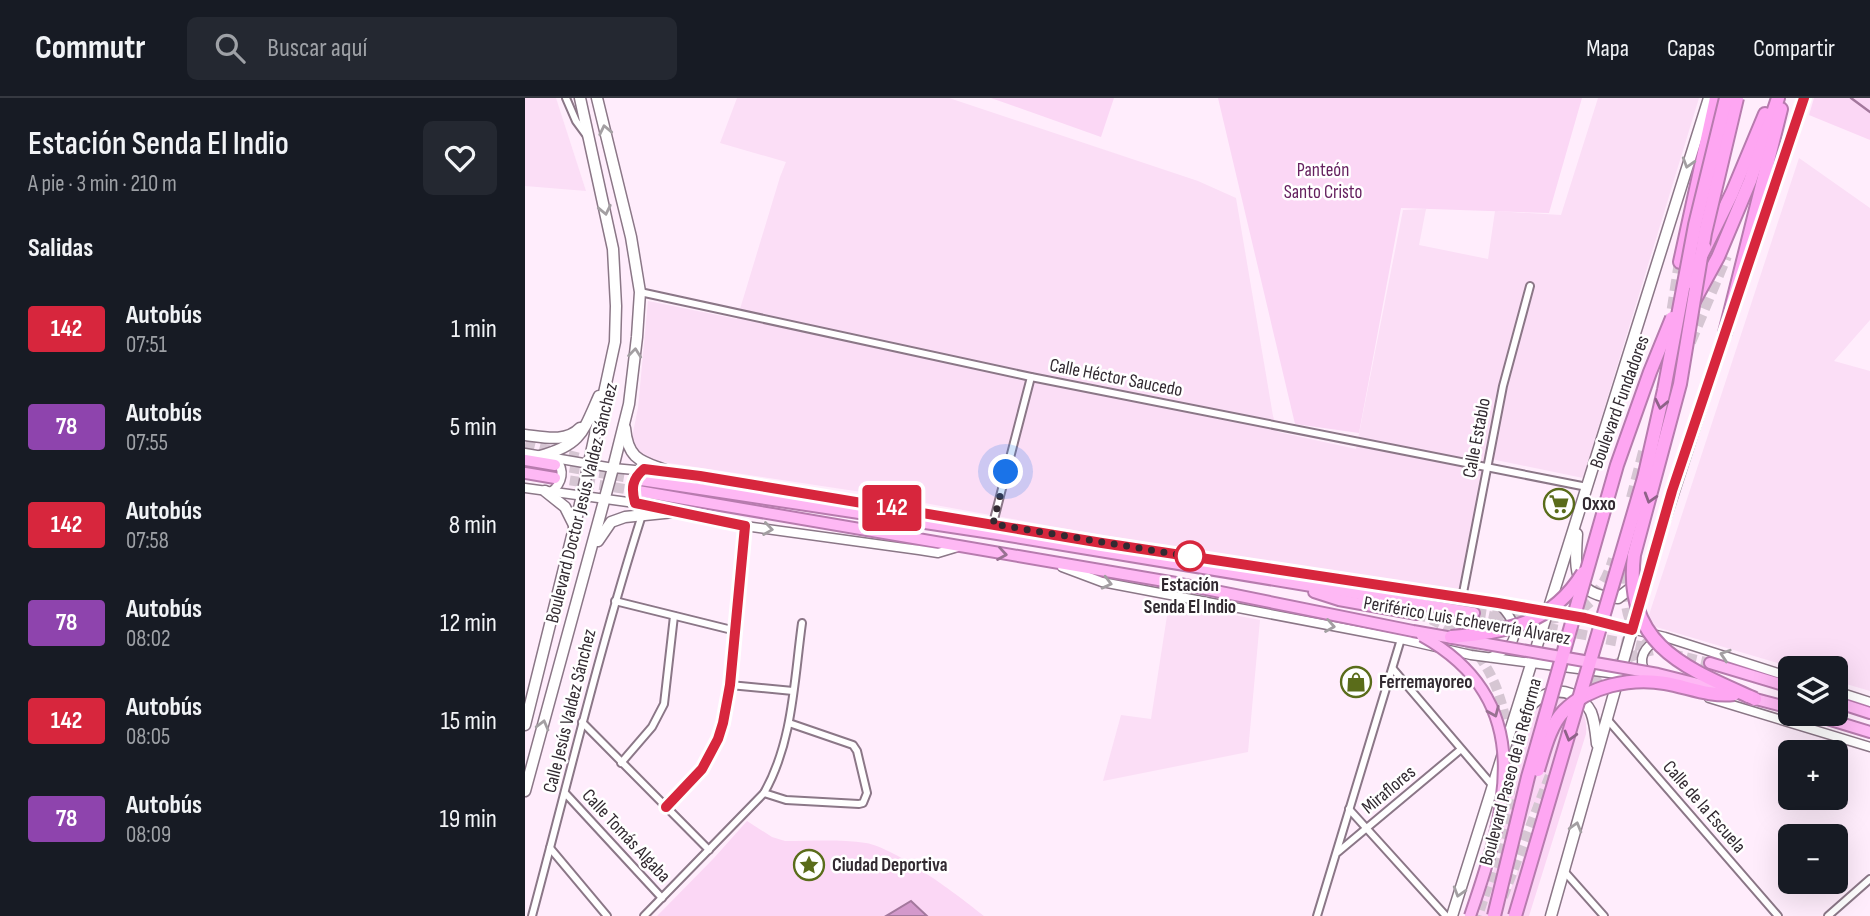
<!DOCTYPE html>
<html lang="es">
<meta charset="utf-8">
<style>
:root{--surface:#171b24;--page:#242831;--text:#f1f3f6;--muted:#9ea1a6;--line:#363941}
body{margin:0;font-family:"Sofia Sans Condensed",sans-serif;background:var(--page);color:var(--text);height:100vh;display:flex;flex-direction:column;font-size:26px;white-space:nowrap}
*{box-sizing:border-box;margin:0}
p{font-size:23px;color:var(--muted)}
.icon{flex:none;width:38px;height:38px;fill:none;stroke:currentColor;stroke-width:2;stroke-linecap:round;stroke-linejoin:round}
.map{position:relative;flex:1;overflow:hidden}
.panel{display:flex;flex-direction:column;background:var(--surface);width:525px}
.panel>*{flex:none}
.badge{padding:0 14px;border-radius:5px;font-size:24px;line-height:46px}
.tools{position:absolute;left:1253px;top:558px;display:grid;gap:14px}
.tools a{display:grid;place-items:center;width:70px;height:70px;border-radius:10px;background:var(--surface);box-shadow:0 7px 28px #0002;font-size:35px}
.you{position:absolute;width:35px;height:35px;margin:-18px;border:5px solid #fff;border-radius:50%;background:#1a73e8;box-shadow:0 0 0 10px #1a73e833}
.map>.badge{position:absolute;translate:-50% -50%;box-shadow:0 0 0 4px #fff}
h2{padding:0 28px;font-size:26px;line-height:63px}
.round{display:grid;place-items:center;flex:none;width:74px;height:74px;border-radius:10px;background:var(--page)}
.overview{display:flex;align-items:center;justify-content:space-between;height:119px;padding:0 28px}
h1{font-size:33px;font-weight:600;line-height:52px}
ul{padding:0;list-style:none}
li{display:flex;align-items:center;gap:21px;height:98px;padding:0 28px}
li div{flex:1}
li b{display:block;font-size:26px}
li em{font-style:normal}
li .badge{min-width:77px;font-weight:700;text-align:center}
header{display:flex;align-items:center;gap:42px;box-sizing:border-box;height:98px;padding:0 35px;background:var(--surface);border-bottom:2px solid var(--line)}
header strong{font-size:33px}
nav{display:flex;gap:38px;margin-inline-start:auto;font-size:24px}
.search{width:490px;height:63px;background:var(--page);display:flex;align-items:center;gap:18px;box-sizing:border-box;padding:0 24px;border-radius:10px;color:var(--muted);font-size:26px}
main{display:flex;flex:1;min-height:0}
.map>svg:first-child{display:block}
.built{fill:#fbdef6}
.green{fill:#fbd7f5}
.water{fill:#d399cb;stroke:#a3789d;stroke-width:2}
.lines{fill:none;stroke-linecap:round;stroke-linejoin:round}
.stream{stroke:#a3789d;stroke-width:2.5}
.trunk-tunnel{stroke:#d6c6d3;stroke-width:10;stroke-dasharray:10 5;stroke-linecap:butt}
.motorway-tunnel{stroke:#d6c6d3;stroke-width:12;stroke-dasharray:12 6;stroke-linecap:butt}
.minor-casing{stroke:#8b7787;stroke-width:10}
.tertiary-casing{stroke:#8b7787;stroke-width:11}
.secondary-casing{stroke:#8b7787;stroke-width:13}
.trunk-casing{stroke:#b77bae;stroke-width:14}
.motorway-casing{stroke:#b77bae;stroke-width:16}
.minor{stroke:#fff;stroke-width:6}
.tertiary{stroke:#fff;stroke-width:8}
.secondary{stroke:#fff;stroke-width:10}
.trunk{stroke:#feb8f4;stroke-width:10}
.motorway{stroke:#fea6f2;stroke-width:12}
.trunk-bridge-casing{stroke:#b77bae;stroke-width:14;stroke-linecap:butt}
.motorway-bridge-casing{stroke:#b77bae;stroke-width:16;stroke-linecap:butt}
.trunk-bridge{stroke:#feb8f4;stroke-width:10}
.motorway-bridge{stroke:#fea6f2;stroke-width:12}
.oneway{stroke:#a39fa2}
.oneway2{stroke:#8e6288}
.oneway3{stroke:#987192}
.line-casing{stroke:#fff;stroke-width:16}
.line{stroke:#d7263d;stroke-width:10}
.walk{stroke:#322a31;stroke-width:7;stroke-dasharray:0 12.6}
.stop-dot{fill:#fff;stroke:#d7263d;stroke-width:3.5}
.labels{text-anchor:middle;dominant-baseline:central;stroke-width:5;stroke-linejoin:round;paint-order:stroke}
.park-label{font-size:19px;fill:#65215f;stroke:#fff}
.street-label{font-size:19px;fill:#322a31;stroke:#fff}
.poi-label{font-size:19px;font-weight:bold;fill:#322a31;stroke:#fff;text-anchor:start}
.stop-label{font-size:19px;font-weight:bold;fill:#322a31;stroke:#fff}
</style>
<header>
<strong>Commutr</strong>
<div class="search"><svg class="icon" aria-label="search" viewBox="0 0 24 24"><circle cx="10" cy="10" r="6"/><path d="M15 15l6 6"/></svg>Buscar aquí</div>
<nav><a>Mapa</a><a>Capas</a><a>Compartir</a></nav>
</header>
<main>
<section class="panel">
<div class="overview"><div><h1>Estación Senda El Indio</h1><p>A pie · 3 min · 210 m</p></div><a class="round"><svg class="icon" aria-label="heart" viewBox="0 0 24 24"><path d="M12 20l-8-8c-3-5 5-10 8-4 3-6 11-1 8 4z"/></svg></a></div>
<h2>Salidas</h2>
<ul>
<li><span class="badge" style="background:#d7263d;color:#fff">142</span><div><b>Autobús</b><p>07:51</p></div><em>1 min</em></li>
<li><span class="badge" style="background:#8e44ad;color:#fff">78</span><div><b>Autobús</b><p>07:55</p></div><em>5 min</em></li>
<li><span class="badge" style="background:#d7263d;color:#fff">142</span><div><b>Autobús</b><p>07:58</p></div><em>8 min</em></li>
<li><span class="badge" style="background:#8e44ad;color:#fff">78</span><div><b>Autobús</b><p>08:02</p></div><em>12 min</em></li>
<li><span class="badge" style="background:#d7263d;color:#fff">142</span><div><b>Autobús</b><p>08:05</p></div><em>15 min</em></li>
<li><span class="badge" style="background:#8e44ad;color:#fff">78</span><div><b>Autobús</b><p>08:09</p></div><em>19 min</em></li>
</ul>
</section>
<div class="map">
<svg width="1345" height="818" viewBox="0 0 1345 818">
<rect width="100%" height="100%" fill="#ffedfc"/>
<!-- built -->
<g class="built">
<polygon points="0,0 31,0 61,93 0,88"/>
<polygon points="212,0 424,0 673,83 711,100 748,318 753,334 831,351 878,112 901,111 894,147 963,161 970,113 1036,117 1073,0 1174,0 1058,380 961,360 934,497 531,429 350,396 103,359 113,310 123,203 212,221 255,79 261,64 195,45"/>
<polygon points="1274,60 1345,110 1345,222 1309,263 1345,273 1345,593 1311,583 1311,570 1269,570 1121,526"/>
<polygon points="644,505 735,522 723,654 578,683 596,617 626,621"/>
</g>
<!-- green -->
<g class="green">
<polygon points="466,0 589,0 576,39"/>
<polygon points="693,0 1057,0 1024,115 876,110 834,335 770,326"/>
<polygon points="1289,0 1345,0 1345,42 1284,17"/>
<path d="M1034,600C1054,604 1063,615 1061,636L1004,818H975L1017,712L1008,707L963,818H950L981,742L962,740L1002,622C1011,611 1018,602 1034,600Z"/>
<path d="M222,723L247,739L260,743C286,743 315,741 341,745C371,750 434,798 459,818H132L189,760Z"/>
</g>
<!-- water -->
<polygon class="water" points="386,803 402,818 361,818"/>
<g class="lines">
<!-- stream -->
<polyline class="stream" points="1326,0 1345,14"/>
<!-- trunk-tunnel -->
<g class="trunk-tunnel">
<polyline points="0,346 71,364"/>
<polyline points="30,367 116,382"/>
<polyline points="30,380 113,393"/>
<polyline points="949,515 1125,550"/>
<path d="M892,516C919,525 945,542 960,567C989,613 991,689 977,741C971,767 961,792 953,818"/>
<polyline points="1147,556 1185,565"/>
<path d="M1059,598C1076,571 1099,558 1130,552"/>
<polyline points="978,799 1025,677"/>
</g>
<!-- motorway-tunnel -->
<g class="motorway-tunnel">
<polyline points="1145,229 1155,164"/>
<polyline points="1165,244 1201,158"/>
<polyline points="1135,337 1154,270"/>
<polyline points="1107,400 1120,350"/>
<path d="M1105,456C1100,481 1097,514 1113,536C1117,542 1125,547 1130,552"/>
<path d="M949,514C1010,523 1067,535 1089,461"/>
</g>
<!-- minor casing -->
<g class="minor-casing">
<g id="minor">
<polyline points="41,0 51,23 62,38"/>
<polyline points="115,194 506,279 1062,389"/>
<polyline points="467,429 506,279"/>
<polyline points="937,500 978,288 1005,188"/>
<polyline points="90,503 211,533"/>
<polyline points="868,571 968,688"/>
<polyline points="205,587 268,593"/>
<polyline points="1082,621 1253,818"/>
<polyline points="57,624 184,752"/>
<polyline points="96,665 127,629 139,606 149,518"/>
<polyline points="239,695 261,702 334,706 338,705 342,695 332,653 328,647 264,625"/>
<polyline points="41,696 137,800"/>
<polyline points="140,709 177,671 193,641 198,625 205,587 220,428"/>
<polyline points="824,711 921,818"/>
<polyline points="25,750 82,818"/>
<polyline points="813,754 935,652"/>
<polyline points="1039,773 1079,818"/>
<path d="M7,818C43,684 75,549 117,417"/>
<path d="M119,818L239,695C268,644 269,583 277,525"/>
<polyline points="792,818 876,541"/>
<polyline points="1303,818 1345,781"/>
</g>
</g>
<!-- tertiary casing -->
<g class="tertiary-casing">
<g id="tertiary">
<polyline points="0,355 88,370 175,378 577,445 1060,520 1140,539 1265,579"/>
<polyline points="0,390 110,405 220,428 394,452 413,455 433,449"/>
<path d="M26,394C38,385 40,372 31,361"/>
<path d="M110,405C106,390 107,381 119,371"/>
<polyline points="537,469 577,484 876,541 946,557 1115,579"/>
<path d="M966,559C997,547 995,527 974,506"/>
<path d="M1121,575C1112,561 1119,548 1134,542"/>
<polyline points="1311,593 1345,604"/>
<polyline points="1184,600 1345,649"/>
</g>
</g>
<!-- secondary casing -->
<g class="secondary-casing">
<g id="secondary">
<polyline points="1221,172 1278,0"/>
<path d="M100,330C103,363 117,363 145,374"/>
<path d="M0,337C18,339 41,345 55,330"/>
<path d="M15,358C56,347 58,334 74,298"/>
<polyline points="20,393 40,409 50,429"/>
<path d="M1052,436C1050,472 1047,498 1093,500L1110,487"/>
<polyline points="73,443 86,424 100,419 149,414"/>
<polyline points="0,627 55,406 90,244 91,208 88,151 55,0"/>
<path d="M989,628C1002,609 1021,586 1046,596C1054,600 1062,605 1066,614C1070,624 1071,636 1072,646"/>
<polyline points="0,693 88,370 104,306 112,239 115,194 106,139 72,0"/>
<polyline points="927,818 1184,0"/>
<polyline points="1026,818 1128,458 1202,229"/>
</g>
</g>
<!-- trunk casing -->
<g class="trunk-casing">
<g id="trunk">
<polyline points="0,362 30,367"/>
<polyline points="0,375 30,380"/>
<polyline points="116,382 466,435 949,515"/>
<polyline points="113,393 651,485"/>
<polyline points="789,494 814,502 892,516"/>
<polyline points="1185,565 1265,589"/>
<polyline points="1311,604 1345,615"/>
<polyline points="1286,616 1345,634"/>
</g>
</g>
<!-- motorway casing -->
<g class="motorway-casing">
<g id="motorway">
<polyline points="1180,150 1207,95 1240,16"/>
<polyline points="1155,164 1191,0"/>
<polyline points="1155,229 1193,159 1225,83 1253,0"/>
<polyline points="1200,235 1256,11"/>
</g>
</g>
<!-- minor -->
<use href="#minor" class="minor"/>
<!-- tertiary -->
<use href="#tertiary" class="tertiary"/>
<!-- secondary -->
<use href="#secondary" class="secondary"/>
<!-- trunk -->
<use href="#trunk" class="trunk"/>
<!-- motorway -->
<use href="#motorway" class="motorway"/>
<!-- trunk-bridge casing -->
<g class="trunk-bridge-casing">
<g id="trunk-bridge">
<polyline points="651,485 888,533 1133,576 1197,592"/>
<path d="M897,538C1015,604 981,713 945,818"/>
<polyline points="1223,599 1265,610"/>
</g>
</g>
<!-- motorway-bridge casing -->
<g class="motorway-bridge-casing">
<g id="motorway-bridge">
<path d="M1212,0L1180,135L1155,286L1109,457C1098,548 1161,570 1230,601"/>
<polyline points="1163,184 1180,150"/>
<path d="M926,539C981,534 1027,526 1058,475"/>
<path d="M1013,672C1019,653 1025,627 1039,613C1064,588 1106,579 1140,585C1163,589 1185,599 1209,596"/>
<polyline points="969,818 1003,679 1092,367 1125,274 1147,220"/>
<polyline points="990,818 1119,380 1139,292 1170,127 1201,0"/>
</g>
</g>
<!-- trunk-bridge -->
<use href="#trunk-bridge" class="trunk-bridge"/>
<!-- motorway-bridge -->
<use href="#motorway-bridge" class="motorway-bridge"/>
</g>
<!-- one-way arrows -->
<defs><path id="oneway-chevron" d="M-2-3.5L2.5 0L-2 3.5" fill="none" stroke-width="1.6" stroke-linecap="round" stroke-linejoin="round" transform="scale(1.75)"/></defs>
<g class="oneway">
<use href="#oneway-chevron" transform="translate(80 32) rotate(-102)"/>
<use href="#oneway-chevron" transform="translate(1163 65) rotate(107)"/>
<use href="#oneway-chevron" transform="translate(80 112) rotate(78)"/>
<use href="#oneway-chevron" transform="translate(110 255) rotate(-84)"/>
<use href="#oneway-chevron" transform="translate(243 431) rotate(8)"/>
<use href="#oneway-chevron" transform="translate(582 485) rotate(14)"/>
<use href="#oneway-chevron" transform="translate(805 528) rotate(10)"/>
<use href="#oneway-chevron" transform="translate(1200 557) rotate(-162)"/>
<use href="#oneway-chevron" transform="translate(18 627) rotate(-75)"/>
<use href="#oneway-chevron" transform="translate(1051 729) rotate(-74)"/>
<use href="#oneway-chevron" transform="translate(934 794) rotate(107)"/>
</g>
<g class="oneway2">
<use href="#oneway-chevron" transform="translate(1136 306) rotate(102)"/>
<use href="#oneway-chevron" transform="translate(1125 400) rotate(107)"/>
<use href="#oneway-chevron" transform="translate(1045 638) rotate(106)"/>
</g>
<g class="oneway3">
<use href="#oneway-chevron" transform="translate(477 456) rotate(9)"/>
<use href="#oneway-chevron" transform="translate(969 614) rotate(67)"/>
</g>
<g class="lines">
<!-- line casing -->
<g class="line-casing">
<path id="line" d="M141,709L177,671L193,641L198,625L205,587L220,428L110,405C106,390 107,381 119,371L175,378L577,445L973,505L1060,520L1107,532L1147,393L1279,0"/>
</g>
<!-- line -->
<use href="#line" class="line"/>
<!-- walk -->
<polyline class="walk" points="481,374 468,426 668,459 665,458"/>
</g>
<!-- icons -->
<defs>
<g id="supermarket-ring" transform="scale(1.575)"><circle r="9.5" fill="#fff" stroke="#5a6c1a" stroke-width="1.5"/><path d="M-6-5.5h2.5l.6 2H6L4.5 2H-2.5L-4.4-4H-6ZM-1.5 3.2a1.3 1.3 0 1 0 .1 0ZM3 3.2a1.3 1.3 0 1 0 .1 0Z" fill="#5a6c1a"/></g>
<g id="shop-ring" transform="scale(1.575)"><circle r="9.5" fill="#fff" stroke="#5a6c1a" stroke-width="1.5"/><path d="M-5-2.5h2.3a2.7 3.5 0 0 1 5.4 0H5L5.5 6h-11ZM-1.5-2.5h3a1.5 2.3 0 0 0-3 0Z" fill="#5a6c1a"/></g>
<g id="sight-ring" transform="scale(1.575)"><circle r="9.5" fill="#fff" stroke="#5a6c1a" stroke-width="1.5"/><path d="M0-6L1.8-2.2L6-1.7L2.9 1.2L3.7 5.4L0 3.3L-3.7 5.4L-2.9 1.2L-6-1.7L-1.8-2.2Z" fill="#5a6c1a"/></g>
</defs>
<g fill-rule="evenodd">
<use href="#supermarket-ring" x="1034" y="406"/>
<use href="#shop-ring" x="831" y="584"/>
<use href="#sight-ring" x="284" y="767"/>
</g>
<!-- markers -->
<circle class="stop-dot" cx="665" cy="458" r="14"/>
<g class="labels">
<!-- park labels -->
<g class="park-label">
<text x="798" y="72">Panteón<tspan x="798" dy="22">Santo Cristo</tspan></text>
</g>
<!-- street labels -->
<g class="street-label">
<text transform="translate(591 280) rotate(11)">Calle Héctor Saucedo</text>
<text transform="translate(1095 304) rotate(-70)">Boulevard Fundadores</text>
<text transform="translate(952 340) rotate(-79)">Calle Establo</text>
<text transform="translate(57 405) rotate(-76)">Boulevard Doctor Jesús Valdez Sánchez</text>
<text transform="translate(942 523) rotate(10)">Periférico Luis Echeverría Álvarez</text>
<text transform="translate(45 613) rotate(-76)">Calle Jesús Valdez Sánchez</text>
<text transform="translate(986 674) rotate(-75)">Boulevard Paseo de la Reforma</text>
<text transform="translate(864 692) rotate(-40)">Miraflores</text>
<text transform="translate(1179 709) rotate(49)">Calle de la Escuela</text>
<text transform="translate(101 738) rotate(47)">Calle Tomás Algaba</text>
</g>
<!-- poi labels -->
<g class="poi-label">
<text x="1057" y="406">Oxxo</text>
<text x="854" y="584">Ferremayoreo</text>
<text x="307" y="767">Ciudad Deportiva</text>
</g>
<!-- stop labels -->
<g class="stop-label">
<text x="665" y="487">Estación<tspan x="665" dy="22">Senda El Indio</tspan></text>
</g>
</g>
</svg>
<div class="tools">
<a><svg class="icon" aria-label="layers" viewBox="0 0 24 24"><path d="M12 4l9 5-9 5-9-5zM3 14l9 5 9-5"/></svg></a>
<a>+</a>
<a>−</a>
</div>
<div class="you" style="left:481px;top:374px"></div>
<b class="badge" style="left:367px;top:410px;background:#d7263d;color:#fff">142</b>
</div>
</main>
